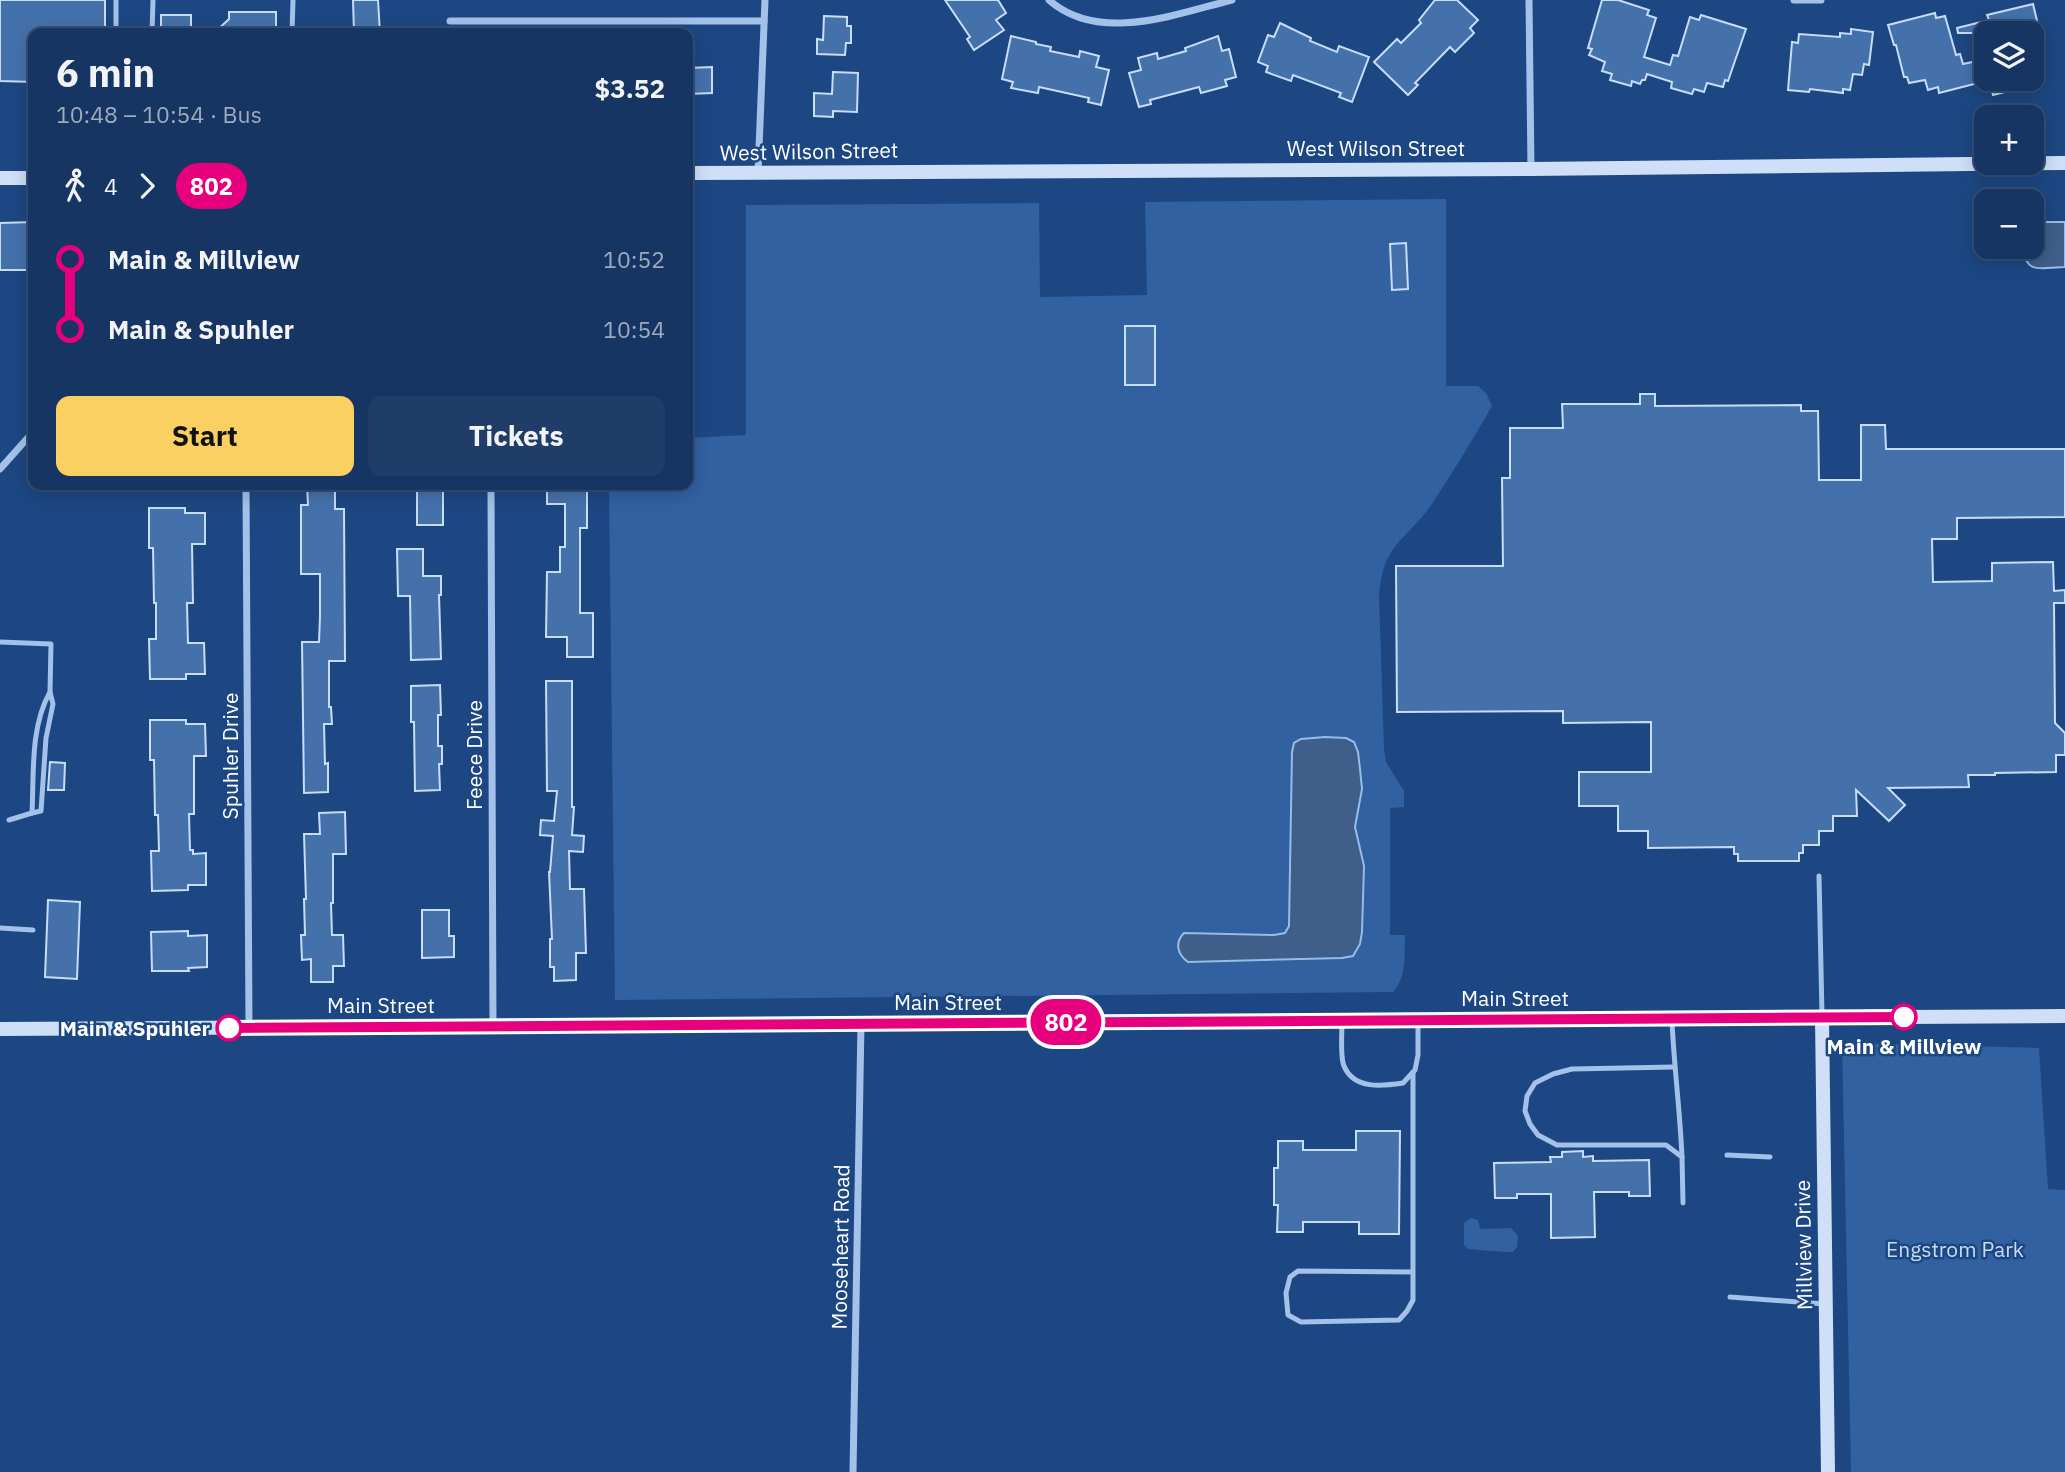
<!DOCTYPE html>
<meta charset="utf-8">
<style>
:root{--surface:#163562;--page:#1f3d68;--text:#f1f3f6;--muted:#9eabbe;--line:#355077;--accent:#f9d061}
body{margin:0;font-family:"IBM Plex Sans",sans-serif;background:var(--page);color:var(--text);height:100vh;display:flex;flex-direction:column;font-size:26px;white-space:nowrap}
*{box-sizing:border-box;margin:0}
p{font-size:23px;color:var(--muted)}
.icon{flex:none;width:38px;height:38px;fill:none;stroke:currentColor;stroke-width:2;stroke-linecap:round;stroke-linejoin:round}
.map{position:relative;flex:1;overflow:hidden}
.drawer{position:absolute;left:28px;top:28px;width:665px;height:462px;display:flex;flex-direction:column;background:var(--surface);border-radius:14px;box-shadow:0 4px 18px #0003,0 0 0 2px var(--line)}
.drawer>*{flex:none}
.badge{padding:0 14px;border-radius:23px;font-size:24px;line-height:46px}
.buttons{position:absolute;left:1974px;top:21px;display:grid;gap:14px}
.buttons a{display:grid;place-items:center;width:70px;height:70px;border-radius:14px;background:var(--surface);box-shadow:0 4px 18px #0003,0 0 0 2px var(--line);font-size:35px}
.map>.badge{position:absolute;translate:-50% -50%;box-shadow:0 0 0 4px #fff}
.legs{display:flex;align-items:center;gap:10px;height:77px;padding:0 28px;font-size:23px}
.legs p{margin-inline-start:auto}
.summary{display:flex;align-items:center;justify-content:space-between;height:119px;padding:0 28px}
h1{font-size:38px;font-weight:800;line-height:52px}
.cta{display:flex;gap:14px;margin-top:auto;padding:14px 28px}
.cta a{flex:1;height:80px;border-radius:14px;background:var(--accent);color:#111;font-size:28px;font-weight:800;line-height:80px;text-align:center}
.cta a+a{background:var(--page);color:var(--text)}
ul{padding:0 28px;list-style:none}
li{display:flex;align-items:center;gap:24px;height:70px;font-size:26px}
li i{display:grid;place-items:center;width:10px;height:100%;margin:0 9px;background:currentColor}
li i::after{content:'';width:18px;height:18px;margin:-9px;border:5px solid;border-radius:50%;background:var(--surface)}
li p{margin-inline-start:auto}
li:first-child i{background:linear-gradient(#0000 50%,currentColor 0)}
li:last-child i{background:linear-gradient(currentColor 50%,#0000 0)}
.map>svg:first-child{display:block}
.green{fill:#3161a1}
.water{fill:#3f5e89;stroke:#96bceb;stroke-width:2}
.building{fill:#4571ab;stroke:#c7dcf7;stroke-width:2}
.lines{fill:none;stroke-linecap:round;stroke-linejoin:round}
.lane{stroke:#a3c1e9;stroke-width:5}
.street{stroke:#a3c1e9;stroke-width:7}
.secondary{stroke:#cedff7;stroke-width:14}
.line-1-casing{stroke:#fff;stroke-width:16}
.line-1{stroke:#e6007e;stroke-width:10}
.stop-1-dot{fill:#fff;stroke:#e6007e;stroke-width:3.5}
.labels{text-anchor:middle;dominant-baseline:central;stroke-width:5;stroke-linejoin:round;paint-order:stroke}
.street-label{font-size:21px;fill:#fff;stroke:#1d4782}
.stop-label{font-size:21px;font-weight:bold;fill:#fff;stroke:#1d4782;text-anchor:end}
.park-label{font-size:21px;fill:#c7dcf7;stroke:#1d4782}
</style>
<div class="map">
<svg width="2065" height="1472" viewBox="0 0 2065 1472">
<rect width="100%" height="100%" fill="#1d4782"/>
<!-- green -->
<g class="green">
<path d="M1446,199V386H1478L1486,393L1492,406C1473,439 1453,472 1432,504C1406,541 1383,543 1379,595L1384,749L1386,762L1404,791V807L1390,808V935H1405C1404,956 1407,976 1393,992L615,1000L609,485H688V438L746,435V205L1039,203L1040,297L1147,295L1145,202Z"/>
<polygon points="1842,1043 2039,1048 2048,1189 2065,1190 2065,1472 1851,1472"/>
<path d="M1471,1218L1478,1220L1480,1229L1511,1228L1518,1236L1517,1247L1513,1252C1497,1252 1484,1250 1468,1249L1464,1245V1223Z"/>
</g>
<!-- water -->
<g class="water">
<path d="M2044,222H2065V267C2043,267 2024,276 2024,247H2032V224Z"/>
<path d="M1325,737L1346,738L1354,742L1358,752L1360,769L1362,789L1355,827L1364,866L1362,932L1360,944L1353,956L1342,958L1188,962C1178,955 1174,943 1184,933L1274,935L1285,933L1289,926L1292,752L1294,743L1301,739Z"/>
</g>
<!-- building -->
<g class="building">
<polygon points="0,0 105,0 105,33 33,33 33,82 0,81"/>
<polygon points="353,0 378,0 380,33 354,33"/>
<polygon points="945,0 998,0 1006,13 996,20 1004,30 974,50 967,39 970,37"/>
<polygon points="1435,0 1457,0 1478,20 1470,28 1474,33 1455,52 1450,47 1415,83 1418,85 1408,95 1374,62 1397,39 1401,43 1421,23 1419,20"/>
<polygon points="1602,0 1618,0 1649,10 1647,15 1656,18 1644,57 1670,65 1673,55 1678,56 1690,17 1699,20 1701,15 1746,29 1728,81 1725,80 1723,87 1707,83 1704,92 1694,89 1692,94 1671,88 1672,82 1647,74 1645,80 1642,80 1640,84 1632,81 1631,86 1610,80 1612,74 1602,71 1605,62 1589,55 1592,49 1588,48"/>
<polygon points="2033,4 2040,33 1958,33 1957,28 1989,20 1987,15"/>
<polygon points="229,12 276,12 276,33 214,33 229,19"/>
<polygon points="1935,13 1936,18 1945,16 1956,55 1960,54 1963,64 1986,59 1986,81 1939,93 1938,87 1928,90 1925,80 1909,83 1907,77 1904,77 1896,45 1894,45 1888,25"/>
<rect x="161" y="15" width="30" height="18"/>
<polygon points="824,16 847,17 847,26 851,26 851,43 846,43 845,55 817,54 817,39 823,40"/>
<polygon points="1280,23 1311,38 1310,41 1337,52 1339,46 1369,57 1352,102 1339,97 1341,93 1293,75 1291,81 1266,72 1268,66 1258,62 1268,35 1274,37"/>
<polygon points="1851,29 1873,32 1869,65 1864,64 1862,75 1853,74 1850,90 1843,89 1843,93 1810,89 1809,92 1788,90 1792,42 1798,43 1799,34 1840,37 1840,33 1851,34"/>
<polygon points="1011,36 1036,42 1036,44 1051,47 1050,51 1079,57 1080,51 1099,56 1096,67 1109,70 1101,105 1088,102 1089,98 1039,87 1038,93 1011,88 1013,82 1002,79"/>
<polygon points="1218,36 1222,51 1229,49 1236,77 1225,80 1227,86 1201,93 1199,87 1150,100 1151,104 1139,107 1129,73 1141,70 1138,58 1157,53 1158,59 1186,51 1185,48"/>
<polygon points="712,67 712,93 688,94 688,68"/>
<polygon points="833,72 858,73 857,112 833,111 833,117 814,116 814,93 832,94"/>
<polygon points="1989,79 2036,79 2036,84 1993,95"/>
<polygon points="33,222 33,270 0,270 0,223"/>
<polygon points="1406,243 1408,289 1392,290 1390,244"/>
<rect x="1125" y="326" width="30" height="59"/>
<polygon points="1640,394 1655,394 1655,406 1801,405 1801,411 1818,411 1819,480 1861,480 1861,425 1885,425 1886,449 2065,449 2065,517 1957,518 1957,539 1932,539 1933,582 1992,581 1992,563 2053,562 2054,591 2065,590 2065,603 2054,603 2055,723 2065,733 2065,755 2056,755 2056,772 1995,773 1995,775 1968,775 1969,787 1888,788 1905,805 1889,821 1856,790 1857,816 1833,816 1833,831 1819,831 1819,845 1803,845 1803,853 1799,853 1799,861 1738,861 1738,854 1734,854 1734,847 1648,848 1648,831 1618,831 1618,806 1579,806 1579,772 1651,772 1651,722 1563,723 1563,711 1397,712 1396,566 1503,566 1502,478 1510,478 1510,428 1563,428 1562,404 1640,404"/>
<polygon points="307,485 335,485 335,509 344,509 345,661 329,661 329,707 331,707 332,724 324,724 325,764 328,763 328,792 304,793 302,642 319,642 320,616 320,574 301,574 301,505 308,505"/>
<polygon points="547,485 568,485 568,489 587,489 587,528 580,528 580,613 593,613 593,657 567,657 567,637 546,637 547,572 560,572 560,547 565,547 565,504 547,504"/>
<rect x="417" y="486" width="26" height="39"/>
<polygon points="149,508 185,508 185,513 205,513 205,544 192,544 193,603 187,603 188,643 204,643 205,674 186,674 186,679 150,679 149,639 156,639 156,603 154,603 153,548 149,548"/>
<polygon points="397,549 423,549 423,576 441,576 441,595 439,595 441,659 411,660 410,596 398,596"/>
<polygon points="546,681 572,681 572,807 574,807 572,835 584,836 583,852 569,851 570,889 584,889 586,953 576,953 576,980 554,981 554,967 550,967 550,939 552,939 549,872 550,872 553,836 540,835 541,820 554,821 557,791 547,791"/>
<polygon points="440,685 441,715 438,715 438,746 442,746 442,764 439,764 440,790 415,791 414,722 411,722 411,686"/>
<polygon points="150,720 186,720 186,724 205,724 206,756 194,756 194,814 189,814 190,850 193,850 193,854 206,853 206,885 188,885 188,890 152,891 151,851 159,851 158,815 155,815 154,760 150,760"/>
<polygon points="50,762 65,763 64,790 48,790"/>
<polygon points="345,812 346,854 333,854 333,903 331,903 332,935 343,935 344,966 333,966 333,982 311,982 311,959 302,960 301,935 305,935 304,899 306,899 304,834 320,834 319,813"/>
<polygon points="48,900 80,902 77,979 45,977"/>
<polygon points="422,910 449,910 449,936 454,936 454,957 422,958"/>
<polygon points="188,931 188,936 207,935 207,967 188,968 189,971 152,971 151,932"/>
<polygon points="1356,1131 1400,1131 1399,1234 1359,1234 1359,1222 1303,1222 1303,1232 1277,1232 1278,1205 1274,1205 1274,1168 1278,1168 1278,1141 1303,1141 1303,1150 1356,1150"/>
<polygon points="1583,1151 1583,1157 1593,1156 1593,1161 1649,1160 1650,1196 1629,1196 1629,1192 1594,1192 1595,1237 1551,1238 1551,1194 1517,1194 1517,1198 1495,1198 1494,1163 1551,1162 1550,1157 1562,1157 1562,1152"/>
</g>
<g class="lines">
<!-- lane -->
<g class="lane">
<polyline points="116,33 116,0"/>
<polyline points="152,33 153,0"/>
<polyline points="292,33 293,0"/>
<polyline points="0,642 51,644 50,692 53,704 46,738 41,811 32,813"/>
<path d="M9,820L32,813C34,774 30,727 50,692"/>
<polyline points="1819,876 1822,1015"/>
<polyline points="0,928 33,930"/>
<path d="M1672,1021C1674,1066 1680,1111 1682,1157"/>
<path d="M1342,1022C1342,1033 1340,1057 1344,1066C1354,1090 1383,1086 1403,1083L1415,1070L1418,1055V1023"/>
<polyline points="1674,1067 1572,1069 1553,1074 1535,1083 1527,1096 1525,1111 1530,1124 1538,1135 1557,1145 1666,1145 1682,1157 1683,1203"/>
<polyline points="1727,1155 1770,1157"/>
<polyline points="1413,1272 1298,1271 1290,1277 1286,1293 1288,1315 1301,1322 1399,1320 1407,1311 1413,1300 1413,1072"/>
<polyline points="1730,1297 1825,1304"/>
</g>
<!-- street -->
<g class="street">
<path d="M1049,0C1099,44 1176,14 1232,0"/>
<polyline points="1529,0 1531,169"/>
<polyline points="1794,0 1821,0"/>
<polyline points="450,21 764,21"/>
<polyline points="758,173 765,0"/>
<polyline points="0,469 33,432"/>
<polyline points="246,485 249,1027"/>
<polyline points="491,485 493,1025"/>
<polyline points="853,1472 861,1024"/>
</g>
<!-- secondary -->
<g class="secondary">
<polyline points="688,173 1531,169 2065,163"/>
<polyline points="0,178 33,178"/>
<polyline points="1822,1018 1828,1472"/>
<polyline points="0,1029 2065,1016"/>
</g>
</g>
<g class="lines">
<!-- line-1 casing -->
<g class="line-1-casing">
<polyline id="line-1" points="229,1028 1904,1017"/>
</g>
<!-- line-1 -->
<use href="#line-1" class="line-1"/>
</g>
<!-- markers -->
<g class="stop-1-dot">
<circle cx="1904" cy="1017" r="12"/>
<circle cx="229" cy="1028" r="12"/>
</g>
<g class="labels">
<!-- street labels -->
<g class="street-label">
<text x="1376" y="148">West Wilson Street</text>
<text transform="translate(809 151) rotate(-1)">West Wilson Street</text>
<text transform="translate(474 755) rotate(-90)">Feece Drive</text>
<text transform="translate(230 756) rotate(-90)">Spuhler Drive</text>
<text x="1515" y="998">Main Street</text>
<text x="948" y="1002">Main Street</text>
<text x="381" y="1005">Main Street</text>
<text transform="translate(1803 1245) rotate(-91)">Millview Drive</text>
<text transform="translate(840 1247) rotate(-89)">Mooseheart Road</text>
</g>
<!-- stop labels -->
<g class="stop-label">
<text x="210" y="1028">Main &amp; Spuhler</text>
<text x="1904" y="1046" text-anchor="middle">Main &amp; Millview</text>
</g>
<!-- park labels -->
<g class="park-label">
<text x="1955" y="1249">Engstrom Park</text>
</g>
</g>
</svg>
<div class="buttons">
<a><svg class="icon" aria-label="layers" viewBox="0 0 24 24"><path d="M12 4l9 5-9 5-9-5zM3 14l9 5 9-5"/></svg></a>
<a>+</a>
<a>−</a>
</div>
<b class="badge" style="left:1066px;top:1022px;background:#e6007e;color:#fff">802</b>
<section class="drawer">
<div class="summary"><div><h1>6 min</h1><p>10:48 – 10:54 · Bus</p></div><b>$3.52</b></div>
<div class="legs"><svg class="icon" aria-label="walk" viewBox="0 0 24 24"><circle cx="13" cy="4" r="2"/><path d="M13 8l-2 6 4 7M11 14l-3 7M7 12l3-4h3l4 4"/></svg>4<svg class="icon" aria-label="forward" viewBox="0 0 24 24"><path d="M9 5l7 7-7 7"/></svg><b class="badge" style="background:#e6007e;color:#fff">802</b></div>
<ul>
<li><i style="color:#e6007e"></i><b>Main &amp; Millview</b><p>10:52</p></li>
<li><i style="color:#e6007e"></i><b>Main &amp; Spuhler</b><p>10:54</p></li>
</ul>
<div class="cta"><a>Start</a><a>Tickets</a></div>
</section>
</div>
